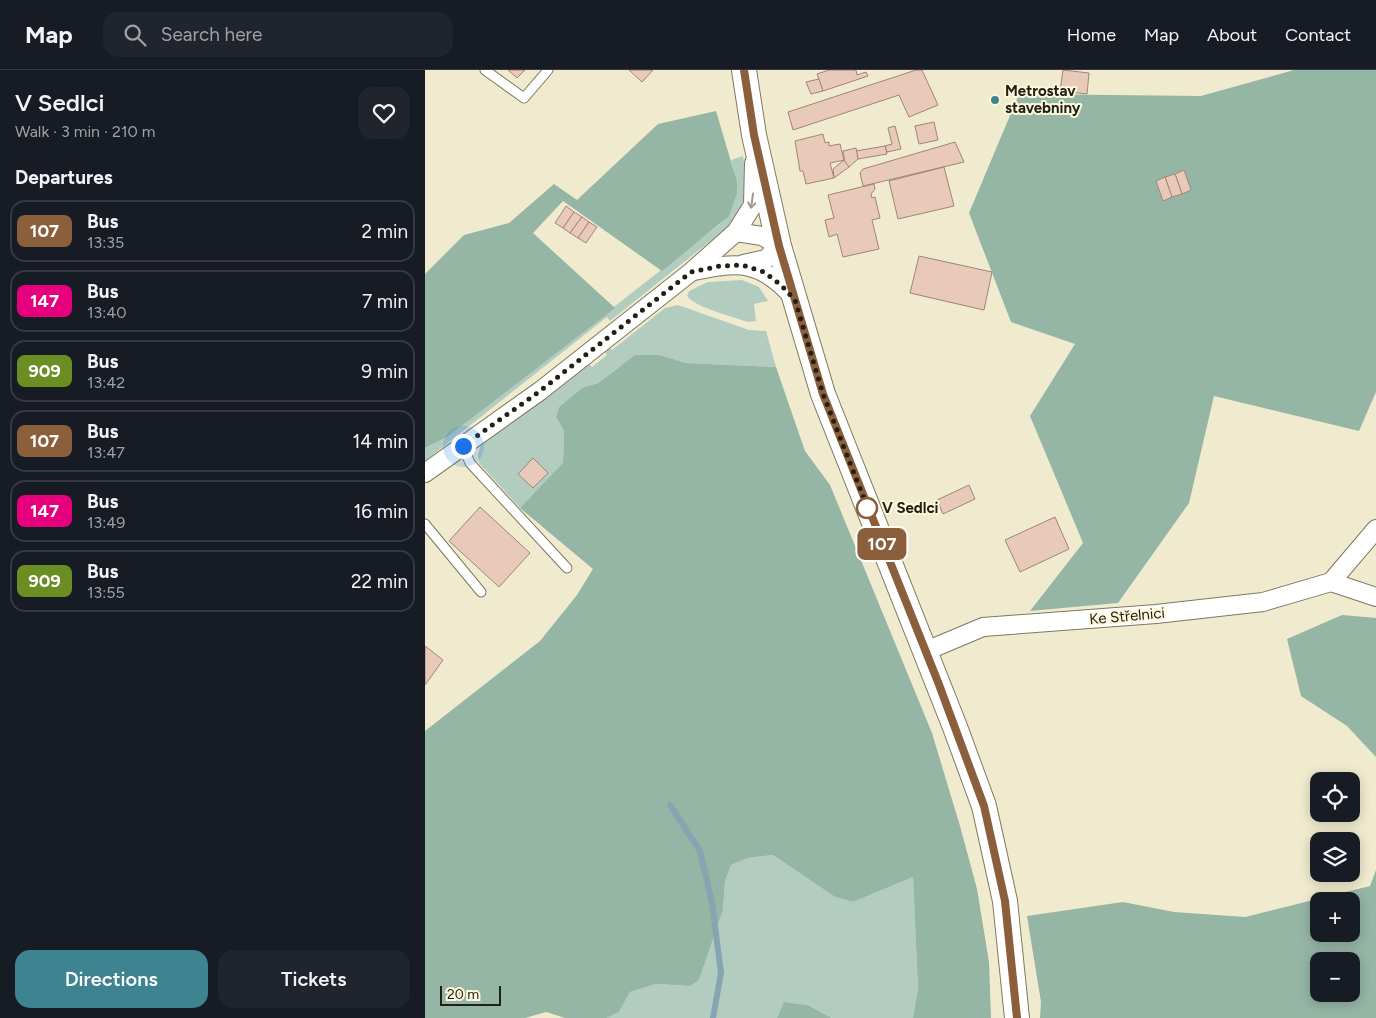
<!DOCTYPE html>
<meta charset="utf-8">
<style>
:root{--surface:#171b24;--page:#20242c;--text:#f1f3f6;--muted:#9ea1a6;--line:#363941;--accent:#3e8490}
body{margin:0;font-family:Figtree,sans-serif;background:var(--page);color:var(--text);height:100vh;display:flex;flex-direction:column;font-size:19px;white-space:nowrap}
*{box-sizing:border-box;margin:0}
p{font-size:16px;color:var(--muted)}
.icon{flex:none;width:28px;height:28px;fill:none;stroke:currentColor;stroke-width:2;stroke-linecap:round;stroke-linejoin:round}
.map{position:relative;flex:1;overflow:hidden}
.drawer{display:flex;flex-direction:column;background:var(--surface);width:425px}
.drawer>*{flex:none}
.badge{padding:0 10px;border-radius:8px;font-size:18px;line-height:32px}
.tools{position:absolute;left:885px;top:702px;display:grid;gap:10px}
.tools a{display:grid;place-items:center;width:50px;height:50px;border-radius:10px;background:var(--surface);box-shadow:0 2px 12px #0003;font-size:25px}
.scale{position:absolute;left:15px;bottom:12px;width:61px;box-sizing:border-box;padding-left:5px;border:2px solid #222016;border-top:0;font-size:14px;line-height:18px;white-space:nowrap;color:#222016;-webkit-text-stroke:4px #fdf8db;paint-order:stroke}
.you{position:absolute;width:25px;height:25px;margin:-12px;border:4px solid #fff;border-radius:50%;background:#1a73e8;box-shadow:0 0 0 8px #1a73e833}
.map>.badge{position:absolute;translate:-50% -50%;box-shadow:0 0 0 2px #fff}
h2{padding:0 15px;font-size:19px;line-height:45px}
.round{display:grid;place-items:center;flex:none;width:52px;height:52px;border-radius:15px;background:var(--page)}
.summary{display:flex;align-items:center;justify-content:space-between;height:85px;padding:0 15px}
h1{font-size:24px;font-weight:600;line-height:38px}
.button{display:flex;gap:10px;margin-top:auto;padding:10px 15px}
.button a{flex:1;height:58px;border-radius:15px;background:var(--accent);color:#fff;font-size:20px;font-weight:600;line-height:58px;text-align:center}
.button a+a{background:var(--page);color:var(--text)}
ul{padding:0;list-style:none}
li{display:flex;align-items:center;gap:15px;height:62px;margin:0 10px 8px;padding:0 5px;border:2px solid var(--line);border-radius:15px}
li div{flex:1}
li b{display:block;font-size:19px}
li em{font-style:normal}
li .badge{min-width:55px;font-weight:700;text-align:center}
header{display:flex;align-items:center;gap:30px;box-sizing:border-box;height:70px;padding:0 25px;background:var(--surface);border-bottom:1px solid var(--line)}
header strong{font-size:24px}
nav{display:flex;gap:28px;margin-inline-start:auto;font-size:18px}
.search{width:350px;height:45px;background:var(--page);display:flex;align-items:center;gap:12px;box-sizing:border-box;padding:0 18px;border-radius:15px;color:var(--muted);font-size:19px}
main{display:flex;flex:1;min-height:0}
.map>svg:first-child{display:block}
.green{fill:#b2cdbf}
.forest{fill:#95b5a5;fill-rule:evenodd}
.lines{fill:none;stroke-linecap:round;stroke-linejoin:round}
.stream{stroke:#84a5b1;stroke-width:6}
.building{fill:#e9caba;stroke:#9f8577}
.lane-casing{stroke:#7d785e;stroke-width:11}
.street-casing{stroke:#7d785e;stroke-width:20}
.secondary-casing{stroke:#7d785e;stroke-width:26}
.lane{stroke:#fff;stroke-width:9}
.street{stroke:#fff;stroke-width:18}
.secondary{stroke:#fff;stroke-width:24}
.oneway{stroke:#9c9b96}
.line-casing{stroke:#fff;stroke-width:11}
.line{stroke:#8b5e3c;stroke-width:8}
.walk{stroke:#222016;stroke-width:5;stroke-dasharray:0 9}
.poi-dot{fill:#3e8490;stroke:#fdf8db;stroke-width:2}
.stop-dot{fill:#fff;stroke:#8b5e3c;stroke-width:2.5}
.labels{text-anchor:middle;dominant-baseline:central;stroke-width:4;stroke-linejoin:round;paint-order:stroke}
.poi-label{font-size:15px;font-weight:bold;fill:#222016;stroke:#fdf8db;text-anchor:start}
.stop-label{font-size:15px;font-weight:bold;fill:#222016;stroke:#fdf8db;text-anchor:start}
.street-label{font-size:15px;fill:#222016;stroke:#fdf8db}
</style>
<header>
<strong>Map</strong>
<div class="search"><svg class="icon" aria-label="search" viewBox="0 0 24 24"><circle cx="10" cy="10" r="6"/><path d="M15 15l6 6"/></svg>Search here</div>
<nav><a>Home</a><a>Map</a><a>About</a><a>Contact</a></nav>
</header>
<main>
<section class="drawer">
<div class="summary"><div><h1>V Sedlci</h1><p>Walk · 3 min · 210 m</p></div><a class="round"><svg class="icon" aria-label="heart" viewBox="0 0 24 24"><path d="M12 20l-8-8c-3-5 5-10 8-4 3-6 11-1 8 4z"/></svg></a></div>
<h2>Departures</h2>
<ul>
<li><span class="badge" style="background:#8b5e3c;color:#fff">107</span><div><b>Bus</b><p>13:35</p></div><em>2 min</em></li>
<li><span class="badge" style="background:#e6007e;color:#fff">147</span><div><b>Bus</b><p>13:40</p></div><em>7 min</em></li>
<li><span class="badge" style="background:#6b8e23;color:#fff">909</span><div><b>Bus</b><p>13:42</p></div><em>9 min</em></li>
<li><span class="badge" style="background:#8b5e3c;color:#fff">107</span><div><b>Bus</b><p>13:47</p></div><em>14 min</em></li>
<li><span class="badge" style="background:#e6007e;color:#fff">147</span><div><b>Bus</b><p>13:49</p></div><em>16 min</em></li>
<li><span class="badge" style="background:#6b8e23;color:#fff">909</span><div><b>Bus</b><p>13:55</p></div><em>22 min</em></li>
</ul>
<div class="button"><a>Directions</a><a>Tickets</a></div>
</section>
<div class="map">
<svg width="951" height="948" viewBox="0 0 951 948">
<rect width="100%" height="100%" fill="#f0ebce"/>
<!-- green -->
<g class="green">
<path d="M318,86L321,102V125L308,153L185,251L182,247L0,391V378L22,367L295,154C313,137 312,112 306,90Z"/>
<path d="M317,210L334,217L343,231L329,234L331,251L323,252C309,247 269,237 262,226L264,221L283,212Z"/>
<polygon points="253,235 324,260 341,261 351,297 261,293 235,285 195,296 173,313 157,318 134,337 131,347 139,361 138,394 95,438 54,393 53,385 56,374 163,293 167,297 182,285 179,280 184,276 187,280 240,238"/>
<polygon points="348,785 410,827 428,832 488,807 493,918 488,948 407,948 383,935 360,932 352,948 182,948 194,942 205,922 231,914 264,916 274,910 298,840 300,811 306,795 323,788"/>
</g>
<!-- forest -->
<g class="forest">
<path d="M869,0H951V322L934,361L789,326L764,433L693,533L605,541L658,473L605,346L650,274L586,252L544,143L594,24L776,26ZM759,100L766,120L738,130L731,111Z"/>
<polygon points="291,41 312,112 312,123 304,146 237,201 138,131 108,163 190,238 22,367 0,378 0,204 39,165 84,153 129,114 152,130 233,54"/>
<polygon points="210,285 235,285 261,293 351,297 380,381 405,415 507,663 535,756 552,819 564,892 566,948 488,948 493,918 488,807 428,832 410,827 348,785 323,788 306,795 300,811 298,840 274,910 265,916 231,914 205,922 194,942 182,948 140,948 121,942 100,948 0,948 0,661 115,571 152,525 168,499 95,438 138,393 139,361 131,347 134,337 157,318 173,313"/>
<polygon points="917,545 951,548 951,687 922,656 876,626 862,569"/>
<path d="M951,800V948H615L616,932L602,846L698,832L749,842L820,847L945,816ZM926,831V864H894V831ZM926,891V924H894V891Z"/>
<polygon points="359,932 383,935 407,948 352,948"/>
</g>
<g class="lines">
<!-- stream -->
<polyline class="stream" points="245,735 275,781 287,833 296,903 288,948"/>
</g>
<!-- building -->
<g class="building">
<polygon points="83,0 100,0 92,8"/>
<polygon points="204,0 228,0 217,12"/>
<polygon points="404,0 431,0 432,5 441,2 443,6 398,21 392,4"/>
<polygon points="491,0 497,0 513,35 484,47 474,25 368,60 363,42"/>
<polygon points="638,0 664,3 662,24 635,21"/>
<polygon points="394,9 398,21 386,24 381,12"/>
<polygon points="509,52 513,70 494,74 490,56"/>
<polygon points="470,56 476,79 462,82 460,76 467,74 463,58"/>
<polygon points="398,64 400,73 404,72 404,76 415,74 419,90 405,93 409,108 381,114 378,101 375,101 370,71"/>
<polygon points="530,72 539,92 438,116 435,103 438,99"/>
<polygon points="460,76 462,84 433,89 431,81"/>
<polygon points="431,78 433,89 424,97 420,93 418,81"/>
<polygon points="419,90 424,97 409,108 408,99"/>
<polygon points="519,97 529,136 473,149 464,111"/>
<polygon points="759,100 766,120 757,124 750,104"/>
<polygon points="750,104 757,124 747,127 740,107"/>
<polygon points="740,107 747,127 738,131 731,111"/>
<polygon points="449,114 450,119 446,124 447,128 450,127 455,148 447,150 454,179 418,187 412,164 404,167 400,150 409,148 403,125"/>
<polygon points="141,136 149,142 138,158 130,153"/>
<polygon points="149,142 157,147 145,163 138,158"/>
<polygon points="157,147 164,152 153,168 145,163"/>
<polygon points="164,152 172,157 161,173 153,168"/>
<polygon points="494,186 567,202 559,240 485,223"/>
<polygon points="108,388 123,403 108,418 93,404"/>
<polygon points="544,415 550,429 518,444 512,430"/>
<polygon points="55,437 105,483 74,517 24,471"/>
<polygon points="630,447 644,479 595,502 580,470"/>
<polygon points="0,576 18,590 0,615"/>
</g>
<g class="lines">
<!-- lane casing -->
<g class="lane-casing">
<g id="lane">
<polyline points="60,0 99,28 123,0"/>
<polyline points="38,376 45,393 142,498"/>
<polyline points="0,454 56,522"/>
</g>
</g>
<!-- street casing -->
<g class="street-casing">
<g id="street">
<polyline points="311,162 337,166 354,176 341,189 318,194"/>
<path d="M269,201C316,191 336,191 369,228"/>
<polyline points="0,403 115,321 266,202 311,162 328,135 329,93"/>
<polyline points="906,512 951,527"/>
<polyline points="501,581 558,557 731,544 838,532 906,512 951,459"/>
</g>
</g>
<!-- secondary casing -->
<g class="secondary-casing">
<polyline id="secondary" points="319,0 329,65 354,176 398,324 530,657 559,736 580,831 592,948"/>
</g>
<!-- lane -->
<use href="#lane" class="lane"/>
<!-- street -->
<use href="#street" class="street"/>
<!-- secondary -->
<use href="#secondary" class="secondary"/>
</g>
<!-- one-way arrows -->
<defs><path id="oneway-shaft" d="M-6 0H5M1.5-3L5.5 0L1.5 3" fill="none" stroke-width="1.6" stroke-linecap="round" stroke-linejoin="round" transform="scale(1.25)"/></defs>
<use class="oneway" href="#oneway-shaft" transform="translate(327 131) rotate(98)"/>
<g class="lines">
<!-- line casing -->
<g class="line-casing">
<polyline id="line" points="319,0 329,65 354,176 398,324 513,612 559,736 580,831 592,948"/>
</g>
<!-- line -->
<use href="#line" class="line"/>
<!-- walk -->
<polyline class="walk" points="38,376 115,321 266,202 295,196 317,195 339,202 356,215 370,230 398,324 445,444 442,438"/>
</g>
<!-- markers -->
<circle class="poi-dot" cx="570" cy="30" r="5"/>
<circle class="stop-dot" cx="442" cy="438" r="10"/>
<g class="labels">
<!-- poi labels -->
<g class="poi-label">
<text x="580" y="21">Metrostav<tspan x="580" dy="17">stavebniny</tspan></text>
</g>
<!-- stop labels -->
<g class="stop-label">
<text x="457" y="438">V Sedlci</text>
</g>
<!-- street labels -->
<g class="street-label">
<text transform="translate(702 546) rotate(-5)">Ke Střelnici</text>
</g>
</g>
</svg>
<div class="tools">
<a><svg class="icon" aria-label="locate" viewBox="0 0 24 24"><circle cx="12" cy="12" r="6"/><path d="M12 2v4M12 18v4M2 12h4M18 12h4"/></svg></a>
<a><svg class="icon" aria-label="layers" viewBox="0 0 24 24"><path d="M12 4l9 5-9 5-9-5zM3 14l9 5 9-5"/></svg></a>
<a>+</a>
<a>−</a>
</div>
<div class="scale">20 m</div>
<div class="you" style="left:38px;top:376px"></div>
<b class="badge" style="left:457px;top:474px;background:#8b5e3c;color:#fff">107</b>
</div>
</main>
